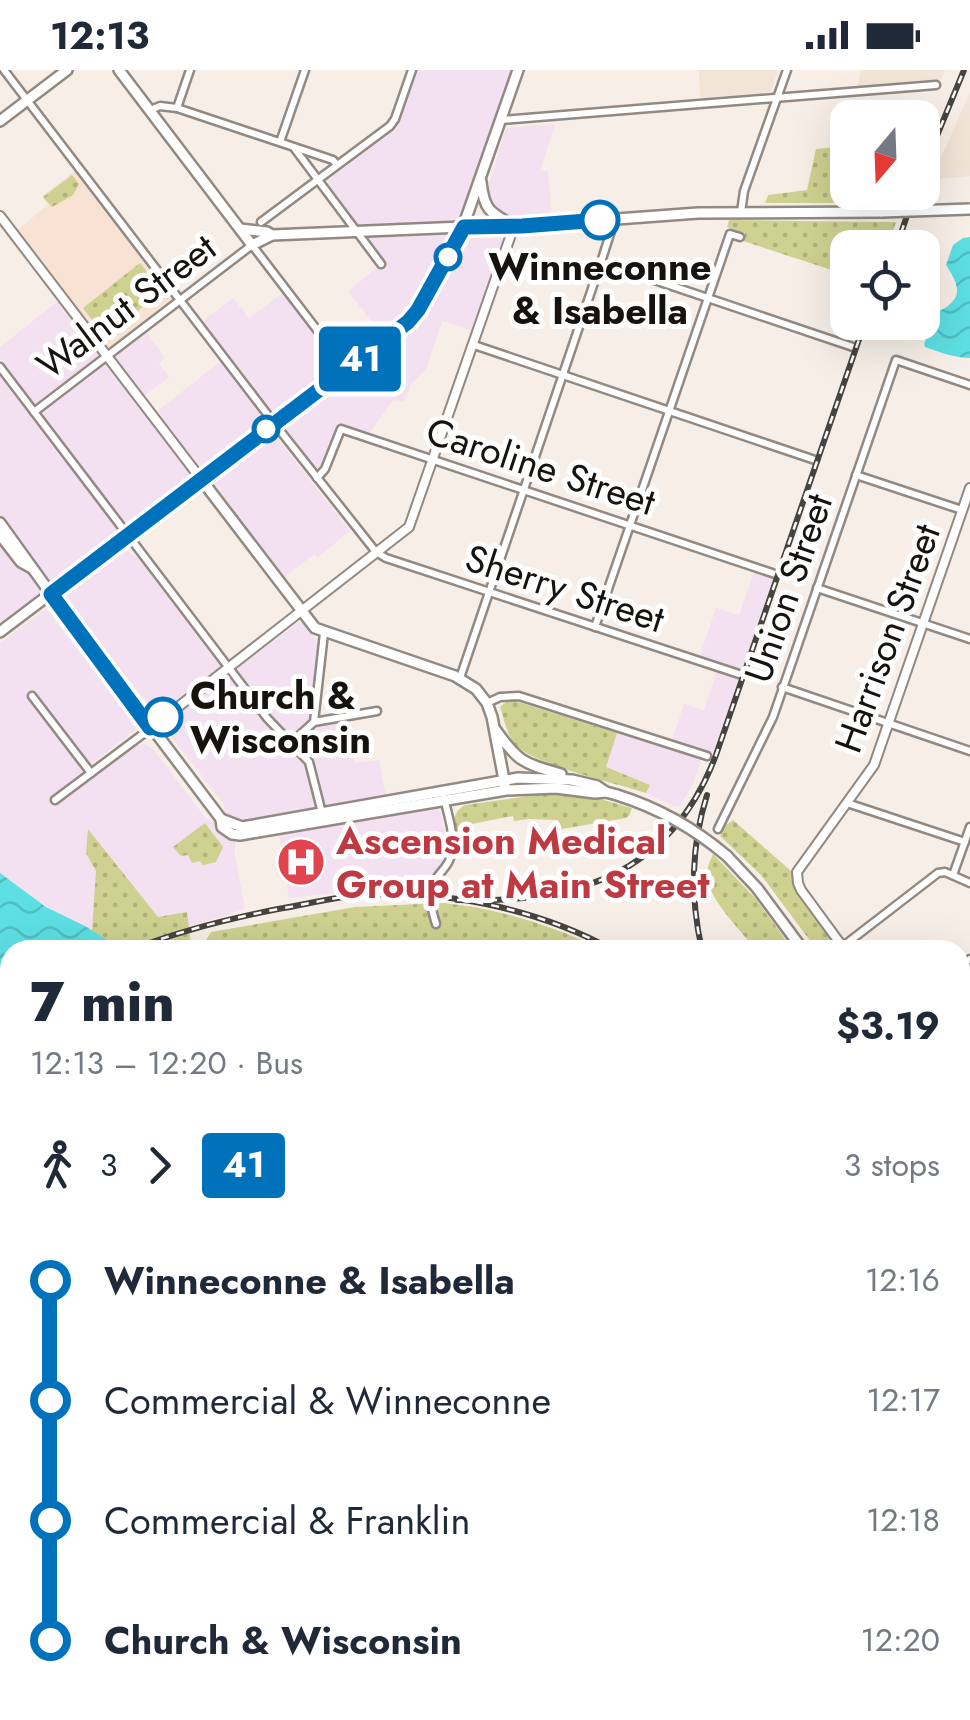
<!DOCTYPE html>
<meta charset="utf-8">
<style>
:root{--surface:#fff;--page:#f6f6f7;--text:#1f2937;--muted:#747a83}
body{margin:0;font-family:Jost,sans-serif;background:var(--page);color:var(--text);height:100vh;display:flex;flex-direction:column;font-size:38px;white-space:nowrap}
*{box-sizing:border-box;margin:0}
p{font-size:32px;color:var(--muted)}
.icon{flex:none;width:55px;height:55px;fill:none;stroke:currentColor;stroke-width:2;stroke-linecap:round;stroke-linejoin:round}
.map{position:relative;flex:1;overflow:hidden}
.details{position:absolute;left:0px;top:870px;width:970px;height:780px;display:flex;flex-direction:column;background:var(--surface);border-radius:30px 30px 0 0;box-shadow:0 10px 40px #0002}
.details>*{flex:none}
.badge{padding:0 20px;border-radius:8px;font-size:35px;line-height:65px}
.needle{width:65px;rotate:199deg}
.tools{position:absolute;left:830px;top:30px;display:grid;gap:20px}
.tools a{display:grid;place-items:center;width:110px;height:110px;border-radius:20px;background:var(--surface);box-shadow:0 10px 40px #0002;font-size:50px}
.map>.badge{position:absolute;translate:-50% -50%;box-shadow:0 0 0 5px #fff}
.legs{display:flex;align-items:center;gap:15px;height:110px;padding:0 30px;font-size:32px}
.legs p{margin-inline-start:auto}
.overview{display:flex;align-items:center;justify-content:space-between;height:170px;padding:0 30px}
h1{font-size:55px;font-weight:800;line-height:75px}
ul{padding:0 30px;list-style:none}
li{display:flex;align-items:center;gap:35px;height:120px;font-size:38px}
li i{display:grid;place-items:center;width:15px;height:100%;margin:0 12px;background:currentColor}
li i::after{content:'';width:25px;height:25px;margin:-12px;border:8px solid;border-radius:50%;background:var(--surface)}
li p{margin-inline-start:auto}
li:first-child i{background:linear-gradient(#0000 50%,currentColor 0)}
li:last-child i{background:linear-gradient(currentColor 50%,#0000 0)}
.status{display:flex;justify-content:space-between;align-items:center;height:70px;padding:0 50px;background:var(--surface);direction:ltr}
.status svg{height:28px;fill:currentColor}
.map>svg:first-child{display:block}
.commercial{fill:#f3e0f0}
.built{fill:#f2e4d6}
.education{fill:#f7e2d4}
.grass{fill:url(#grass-dots)}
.water{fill:url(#water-waves)}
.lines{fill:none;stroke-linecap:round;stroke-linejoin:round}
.minor-casing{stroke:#918982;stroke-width:11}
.tertiary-casing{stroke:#918982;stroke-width:12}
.secondary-casing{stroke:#918982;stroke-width:14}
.primary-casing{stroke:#918982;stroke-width:14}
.minor{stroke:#fff;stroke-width:6}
.tertiary{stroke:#fff;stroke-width:8}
.secondary{stroke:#fff;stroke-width:9}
.primary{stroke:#fff;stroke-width:9}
.rail-casing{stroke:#47433f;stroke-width:6}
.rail{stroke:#fefefe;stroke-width:2.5;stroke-dasharray:8;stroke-linecap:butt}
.primary-bridge-casing{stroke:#918982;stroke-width:14;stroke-linecap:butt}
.primary-bridge{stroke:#fff;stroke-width:9}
.line-1-casing{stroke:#fff;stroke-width:22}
.line-1{stroke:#0072bc;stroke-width:15}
.stop-1-dot{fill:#fff;stroke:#0072bc;stroke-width:5}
.labels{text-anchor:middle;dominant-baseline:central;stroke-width:10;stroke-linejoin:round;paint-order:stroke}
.stop-label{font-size:38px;font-weight:bold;fill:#151210;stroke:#fefefe}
.street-label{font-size:38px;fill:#151210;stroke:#fefefe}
.health-label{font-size:38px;font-weight:bold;fill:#be3a42;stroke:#fefefe;text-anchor:start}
</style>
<div class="status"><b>12:13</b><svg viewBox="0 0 49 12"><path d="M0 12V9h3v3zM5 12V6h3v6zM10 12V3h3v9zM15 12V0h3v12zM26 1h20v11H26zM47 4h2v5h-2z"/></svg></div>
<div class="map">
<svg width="970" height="1650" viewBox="0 0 970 1650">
<defs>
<pattern id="grass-dots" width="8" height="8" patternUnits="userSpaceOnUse" patternTransform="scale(2.5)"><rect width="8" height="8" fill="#ced18f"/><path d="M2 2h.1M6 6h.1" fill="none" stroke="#b0b27a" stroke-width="1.8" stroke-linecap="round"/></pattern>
<pattern id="water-waves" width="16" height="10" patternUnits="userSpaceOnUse" patternTransform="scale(2.5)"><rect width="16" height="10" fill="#5ddfe3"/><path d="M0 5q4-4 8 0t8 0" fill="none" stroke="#50bec2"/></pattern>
</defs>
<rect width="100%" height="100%" fill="#f7efe7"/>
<!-- commercial -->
<g class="commercial">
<polygon points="418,0 511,0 459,150 453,153 360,159 327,111 397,57"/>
<polygon points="555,54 540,101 548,101 552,147 511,147 502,145 492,138 486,124 506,58"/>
<polygon points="502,164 505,168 474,261 442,251 426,299 411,314 404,332 393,330 368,365 336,355 320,396 315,397 285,357 414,255 429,236 466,169 474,165"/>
<polygon points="447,165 450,167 448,172 413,236 382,265 348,221 384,192 367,168"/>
<polygon points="283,223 332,289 334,292 332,300 0,554 0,297 4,294 0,289 0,277 58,231 106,293 146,262 165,288 159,293 169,307 136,332 148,348 228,286 202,252 233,228 249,248"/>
<polygon points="275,365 350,461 318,487 315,484 283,508 212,414 212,410 270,366"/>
<polygon points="127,481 138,488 227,605 301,551 316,571 318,581 310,648 306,655 310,661 319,657 348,651 354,693 379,690 386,726 237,752 231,751 224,741 224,735 166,659 164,653 166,650 158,642 148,640 147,632 120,599 111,595 107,590 106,580 66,526 67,521 118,482"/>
<polygon points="756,497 775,504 713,683 672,670 684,634 704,640 718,598 698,591 716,538 739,545"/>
<polygon points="46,539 88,593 99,597 105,615 132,650 139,652 140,656 91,694 86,692 32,619 30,630 91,709 136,675 144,674 153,679 205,747 214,752 219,763 235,771 235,786 245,839 118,878 85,856 46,836 0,803 0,573"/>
<polygon points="617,663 653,672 701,689 694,712 680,736 675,737 646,723 649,715 605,697"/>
<polygon points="433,737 441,742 448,781 441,797 424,813 424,823 371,819 289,828 279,764"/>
<polygon points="970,990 970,1111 960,1097 960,997"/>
<polygon points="970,1143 970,1213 960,1209 960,1153"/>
</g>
<!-- built -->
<g class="built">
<polygon points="699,0 778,0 771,22 700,28"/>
<polygon points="861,0 945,0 941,10 857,18"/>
<polygon points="970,22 970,106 931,110"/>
<polygon points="960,1253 970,1258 970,1306 960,1328"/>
<polygon points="970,1341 970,1650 952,1650 950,1640 960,1640 960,1362"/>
<polygon points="633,1640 916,1640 918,1650 625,1650"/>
</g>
<!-- education -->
<polygon class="education" points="75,101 171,229 111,277 106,277 17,160 48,135 42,126"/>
<!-- grass -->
<g class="grass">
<polygon points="847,76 848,122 903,123 900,133 765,133 768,125 807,120 816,79"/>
<polygon points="72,105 79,114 73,125 52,137 43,127"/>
<polygon points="729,150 879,152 896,152 888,177 848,178 847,205 743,171 745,163 727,157"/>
<path d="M140,193L168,229C165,228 162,227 159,228C146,230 115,260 109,272L83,238Z"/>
<path d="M515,631L617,663L606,697L650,715L646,723C616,713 531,695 514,673C506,662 504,648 500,637L506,632Z"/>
<path d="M559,722L593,727L632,738L629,746L626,748L562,759L558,750L528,749L514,751L513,746L466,755L467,760L455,762C453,750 454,741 465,735Z"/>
<polygon points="733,750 791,801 798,824 838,880 817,880 761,805 720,766 725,756"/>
<polygon points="205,753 223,777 216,792 203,795 200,791 192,793 188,785 181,786 173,777"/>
<polygon points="88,759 158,847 187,842 191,874 179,879 123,880 92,861 96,801 86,783"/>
<path d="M713,784L756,829L793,880H756C742,862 709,829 707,808C706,800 710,791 713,784Z"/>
<path d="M443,833C498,838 553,856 603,880H213L205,872L211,862L355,837Z"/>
</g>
<!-- water -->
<g class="water">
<path d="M970,167V288C955,288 939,282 925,277L924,274L932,254L931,247C937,240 945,240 951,233C964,222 953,206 946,195L953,175L963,168Z"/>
<polygon points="0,803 46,837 85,856 123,880 10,880 10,974 0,958"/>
<polygon points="10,1358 10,1640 633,1640 625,1650 0,1650 0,1370"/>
</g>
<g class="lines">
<!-- minor casing -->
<g class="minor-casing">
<g id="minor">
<polyline points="4,0 274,353 376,482 386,488 739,604"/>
<polyline points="177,38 190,0"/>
<polyline points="150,40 160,36 177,38 333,90 337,95"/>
<polyline points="501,50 936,15"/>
<polyline points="280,72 305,0"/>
<polyline points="295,79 381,194"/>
<polyline points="741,142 744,121 787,0"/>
<polyline points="261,152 390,56 395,49 412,0"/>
<polyline points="601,192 853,277"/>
<polyline points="474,275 815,390"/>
<polyline points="0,297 267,648 309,692 323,747"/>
<polyline points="34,342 252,175 347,299"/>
<polyline points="856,405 962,440"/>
<polyline points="317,408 325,399 341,359 775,504"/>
<polyline points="817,518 970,569"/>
<polyline points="595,557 730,164 740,167"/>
<polyline points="460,608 601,192 611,161 612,149"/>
<polyline points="782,617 970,681"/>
<polyline points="32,626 91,703"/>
<polyline points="487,633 500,627 519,626 707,686"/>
<polyline points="314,652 377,641"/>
<polyline points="291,673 314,652 324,563"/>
<polyline points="55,730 151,658"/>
<polyline points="847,733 965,772"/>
<polyline points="718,759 773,647 896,290 970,315"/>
<polyline points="953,805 970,757"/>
<path d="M436,854C431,838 426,821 438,806C443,799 449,795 451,785C456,768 448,745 444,728"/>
<polyline points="842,877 938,803 945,802 970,813"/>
<polyline points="960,897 970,889"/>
</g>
</g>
<!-- tertiary casing -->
<g class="tertiary-casing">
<g id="tertiary">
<polyline points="0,146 201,409"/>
<polyline points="151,658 409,457 514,156"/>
<polyline points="845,880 801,820 798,813 797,802 874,695 970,418"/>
</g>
</g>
<!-- secondary casing -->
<g class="secondary-casing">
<g id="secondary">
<polyline points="119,0 252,175 272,165 463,157 518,0"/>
<polyline points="0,51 67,0"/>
<polyline points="240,159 267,162 272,165"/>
<polyline points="201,409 315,558 455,606 476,619 487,633 492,647 505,715"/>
<polyline points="0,453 51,524"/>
<polyline points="0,465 21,492 32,498"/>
<polyline points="960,1345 970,1324"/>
<polyline points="841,1650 843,1640"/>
</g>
</g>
<!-- primary casing -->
<g class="primary-casing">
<g id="primary">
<path d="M481,112C484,139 489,142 512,155"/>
<polyline points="51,524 215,741 221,749 222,757 232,764 240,765 506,720 556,718 595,723 606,722"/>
<polyline points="0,562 408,253 418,240 463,157 522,156 698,143 882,142"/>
<path d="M495,659C518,692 523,693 561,704"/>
<polyline points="221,749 242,757 518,708 572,710 597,716 606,722 617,725"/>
<polyline points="727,786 757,818 803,880"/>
<polyline points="960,1097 970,1111"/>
</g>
</g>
<!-- minor -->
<use href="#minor" class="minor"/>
<!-- tertiary -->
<use href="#tertiary" class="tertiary"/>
<!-- secondary -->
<use href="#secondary" class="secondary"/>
<!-- primary -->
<use href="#primary" class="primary"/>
<!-- rail casing -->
<g class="rail-casing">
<g id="rail">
<polyline points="922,102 964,0"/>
<polyline points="896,178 915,122"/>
<path d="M457,830C576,834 671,805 716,685L865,252"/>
<path d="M131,880C179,861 227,849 278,839C304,835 328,828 354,826C438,817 539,839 613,880"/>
<path d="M702,880C690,828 691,776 707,725"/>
<polyline points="0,953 10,946"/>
<polyline points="895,1640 906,1650"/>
<polyline points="934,1640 936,1650"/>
</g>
</g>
<!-- rail -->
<use href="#rail" class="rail"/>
<!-- primary-bridge casing -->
<g class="primary-bridge-casing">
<g id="primary-bridge">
<polyline points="882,142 970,139"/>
<path d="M617,725C659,738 694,758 727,786"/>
</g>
</g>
<!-- primary-bridge -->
<use href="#primary-bridge" class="primary-bridge"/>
</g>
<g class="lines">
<!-- line-1 casing -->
<g class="line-1-casing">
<polyline id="line-1" points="163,647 150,658 51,524 408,252 418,240 464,157 522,156 600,150"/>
</g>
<!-- line-1 -->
<use href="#line-1" class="line-1"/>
</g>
<!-- icons -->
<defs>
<g id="hospital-disc" transform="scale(2.5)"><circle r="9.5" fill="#e0444e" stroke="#fefefe"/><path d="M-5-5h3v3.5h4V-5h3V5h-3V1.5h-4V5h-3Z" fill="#fff"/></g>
</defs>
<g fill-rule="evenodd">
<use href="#hospital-disc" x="301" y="792"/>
</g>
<!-- markers -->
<g class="stop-1-dot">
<circle cx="600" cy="150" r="18"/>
<circle cx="448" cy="187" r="12"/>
<circle cx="266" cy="359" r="12"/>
<circle cx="163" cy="647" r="18"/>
</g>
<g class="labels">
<!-- stop labels -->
<g class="stop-label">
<text x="600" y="196">Winneconne<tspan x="600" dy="44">&amp; Isabella</tspan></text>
<text x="190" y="625" text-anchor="start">Church &amp;<tspan x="190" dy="44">Wisconsin</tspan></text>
</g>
<!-- street labels -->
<g class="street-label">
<text transform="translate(126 236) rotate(-37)">Walnut Street</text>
<text transform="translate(541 396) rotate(18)">Caroline Street</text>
<text transform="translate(565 518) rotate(18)">Sherry Street</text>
<text transform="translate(788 518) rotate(-71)">Union Street</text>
<text transform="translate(887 568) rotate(-70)">Harrison Street</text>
</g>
<!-- health labels -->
<g class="health-label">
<text x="336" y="770">Ascension Medical<tspan x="336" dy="44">Group at Main Street</tspan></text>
</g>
</g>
</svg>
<div class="tools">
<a><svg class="needle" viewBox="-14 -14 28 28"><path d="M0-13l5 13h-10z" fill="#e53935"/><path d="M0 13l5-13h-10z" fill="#747a83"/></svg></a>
<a><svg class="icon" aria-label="locate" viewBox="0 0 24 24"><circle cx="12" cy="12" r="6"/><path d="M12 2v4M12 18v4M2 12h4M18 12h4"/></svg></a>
</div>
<b class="badge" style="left:360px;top:289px;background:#0072bc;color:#fff">41</b>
<section class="details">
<div class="overview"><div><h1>7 min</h1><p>12:13 – 12:20 · Bus</p></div><b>$3.19</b></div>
<div class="legs"><svg class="icon" aria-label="walk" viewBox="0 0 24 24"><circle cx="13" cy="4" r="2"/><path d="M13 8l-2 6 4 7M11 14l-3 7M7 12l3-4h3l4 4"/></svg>3<svg class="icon" aria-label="forward" viewBox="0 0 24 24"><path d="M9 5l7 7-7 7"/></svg><b class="badge" style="background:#0072bc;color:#fff">41</b><p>3 stops</p></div>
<ul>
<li><i style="color:#0072bc"></i><b>Winneconne &amp; Isabella</b><p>12:16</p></li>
<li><i style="color:#0072bc"></i><span>Commercial &amp; Winneconne</span><p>12:17</p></li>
<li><i style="color:#0072bc"></i><span>Commercial &amp; Franklin</span><p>12:18</p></li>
<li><i style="color:#0072bc"></i><b>Church &amp; Wisconsin</b><p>12:20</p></li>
</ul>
</section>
</div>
